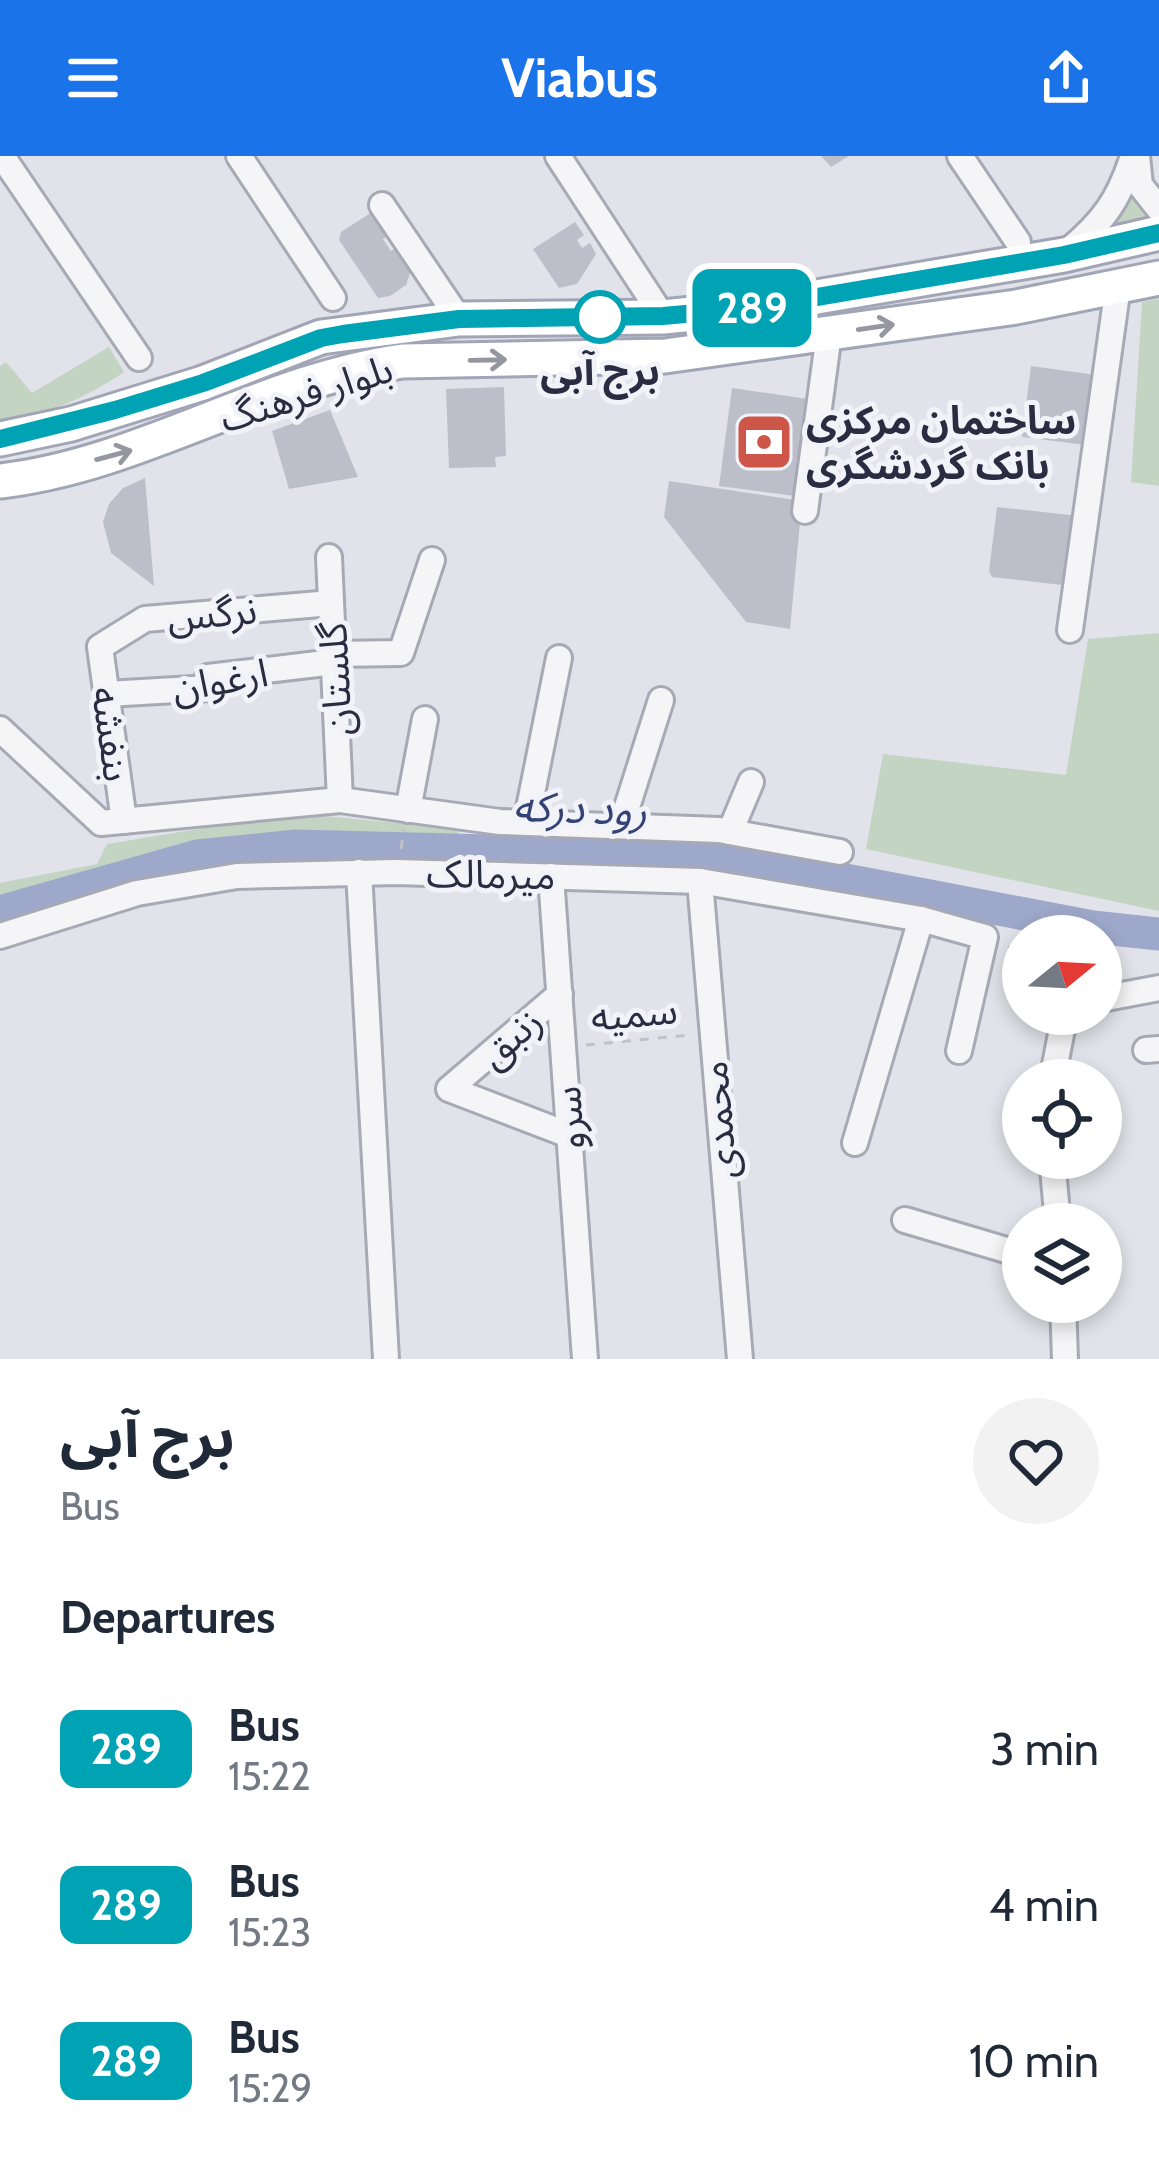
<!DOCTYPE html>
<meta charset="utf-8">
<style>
:root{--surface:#fff;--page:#f2f2f3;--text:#1f2937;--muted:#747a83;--accent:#1a73e8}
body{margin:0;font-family:Cabin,"Noto Sans Arabic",sans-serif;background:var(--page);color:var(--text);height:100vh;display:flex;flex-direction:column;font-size:45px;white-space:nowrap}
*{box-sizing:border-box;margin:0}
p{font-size:39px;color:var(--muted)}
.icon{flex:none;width:66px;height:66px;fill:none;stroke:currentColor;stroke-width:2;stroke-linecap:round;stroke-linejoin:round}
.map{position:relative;height:1203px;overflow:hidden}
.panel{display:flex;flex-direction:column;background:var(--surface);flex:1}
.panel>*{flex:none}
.badge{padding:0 24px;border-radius:18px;font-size:42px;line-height:78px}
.needle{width:78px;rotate:72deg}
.tools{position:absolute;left:1002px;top:759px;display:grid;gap:24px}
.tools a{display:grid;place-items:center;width:120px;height:120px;border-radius:50%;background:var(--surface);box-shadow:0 6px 18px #0003;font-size:60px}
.map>.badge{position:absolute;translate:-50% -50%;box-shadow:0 0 0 6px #fff}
h2{padding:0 60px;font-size:45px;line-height:108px}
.round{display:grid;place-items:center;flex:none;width:126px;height:126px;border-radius:63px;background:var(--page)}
.summary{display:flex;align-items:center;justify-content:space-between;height:204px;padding:0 60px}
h1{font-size:57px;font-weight:700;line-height:90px}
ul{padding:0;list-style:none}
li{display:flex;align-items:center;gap:36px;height:156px;padding:0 60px}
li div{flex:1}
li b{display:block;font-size:45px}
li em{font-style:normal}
li .badge{min-width:132px;font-weight:700;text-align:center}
header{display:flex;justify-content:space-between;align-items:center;height:156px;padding:0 60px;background:var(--accent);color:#fff;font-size:54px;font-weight:700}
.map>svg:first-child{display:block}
.green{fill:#c3d4c3}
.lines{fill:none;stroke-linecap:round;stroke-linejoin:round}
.river{stroke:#9ea8ca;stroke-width:33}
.building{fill:#bcbeca}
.minor-casing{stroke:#a7a9b4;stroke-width:30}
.major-casing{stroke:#a1a5b6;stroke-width:39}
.path{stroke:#c0c1c9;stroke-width:3;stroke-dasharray:9 9;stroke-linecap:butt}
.minor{stroke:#f5f5f8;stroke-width:24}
.major{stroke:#fff;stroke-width:33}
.oneway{stroke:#9496a0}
.line-casing{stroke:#fff;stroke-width:27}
.line{stroke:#00a3b4;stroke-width:18}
.stop-dot{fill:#fff;stroke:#00a3b4;stroke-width:6}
.labels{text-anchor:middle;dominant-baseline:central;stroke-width:10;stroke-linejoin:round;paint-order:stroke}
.stop-label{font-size:39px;font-weight:bold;fill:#2a2d42;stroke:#f2f3f8}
.street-label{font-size:39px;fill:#2a2d42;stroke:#f2f3f8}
.poi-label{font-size:39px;font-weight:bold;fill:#2a2d42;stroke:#f2f3f8;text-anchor:start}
.water-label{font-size:42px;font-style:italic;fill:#354276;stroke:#f2f3f8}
</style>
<header><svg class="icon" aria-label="menu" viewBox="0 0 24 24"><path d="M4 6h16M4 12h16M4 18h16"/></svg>Viabus<svg class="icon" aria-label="share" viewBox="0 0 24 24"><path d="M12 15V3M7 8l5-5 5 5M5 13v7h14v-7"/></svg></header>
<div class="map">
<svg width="1159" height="1203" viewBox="0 0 1159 1203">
<rect width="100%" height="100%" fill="#e2e3ea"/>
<!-- green -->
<g class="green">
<polygon points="1132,17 1159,67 1091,82"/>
<polygon points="1159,143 1159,330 1131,326 1142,146"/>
<path d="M109,191L124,216C84,243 48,258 0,267V210L6,206L32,237Z"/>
<polygon points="1159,477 1159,755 866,693 883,598 1066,619 1088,483"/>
<polygon points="324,660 459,673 458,681 241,683 0,745 0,727 97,708 107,688 241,666"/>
</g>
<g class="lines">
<!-- river -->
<polyline class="river" points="0,756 197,700 296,690 725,701 1093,771 1159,778"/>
</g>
<!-- building -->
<g class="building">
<polygon points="821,0 849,0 831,11"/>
<polygon points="372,56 389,79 383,83 391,95 397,91 411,114 406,129 390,140 378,142 339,84 341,76"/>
<polygon points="575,66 584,79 577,84 582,92 590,87 596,98 577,128 559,132 533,93"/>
<polygon points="1031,210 1096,219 1086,289 1022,281"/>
<polygon points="504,231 506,300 495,301 496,311 449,312 446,233"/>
<polygon points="732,232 808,243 795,340 719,330"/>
<polygon points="330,254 358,321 289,333 272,275"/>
<polygon points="145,322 154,430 111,397 103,366 109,348 123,332"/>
<polygon points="669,325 802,345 790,473 746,466 664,361"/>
<polygon points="997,351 1079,360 1070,430 992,421 989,415"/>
</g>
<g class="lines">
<!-- minor casing -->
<g class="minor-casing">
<g id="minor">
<polyline points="2,0 139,202"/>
<polyline points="239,0 333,142"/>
<polyline points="558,0 663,161"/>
<polyline points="960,0 1018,86"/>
<polyline points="1137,0 1140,29 1159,53"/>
<polyline points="382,49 459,163"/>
<path d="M1068,95C1103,66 1119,44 1133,0"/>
<polyline points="805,355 829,178"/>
<polyline points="329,401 340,644"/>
<polyline points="1070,474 1118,130"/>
<polyline points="334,498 401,497 432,404"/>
<polyline points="107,538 210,532 208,521 334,506"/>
<polyline points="0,573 101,667 340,644 500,666 719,674 840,696"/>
<polyline points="408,654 425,563"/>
<polyline points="124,665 100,491 145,463 331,447"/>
<polyline points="526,667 559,502"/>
<polyline points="621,670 661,544"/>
<polyline points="730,676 751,626"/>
<polyline points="359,716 386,1203"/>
<polyline points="551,720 585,1203"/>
<polyline points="700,725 740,1203"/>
<polyline points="0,780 137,737 237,720 396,716 700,725 921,763 985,781 959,895"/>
<polyline points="560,838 449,933 569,979"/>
<polyline points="1101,843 1159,832"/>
<polyline points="1146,894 1159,893"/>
<polyline points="1052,924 1065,858"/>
<polyline points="855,987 921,763"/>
<polyline points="1052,1002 1058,1068"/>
<polyline points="905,1064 1023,1099"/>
<polyline points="1063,1146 1065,1203"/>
</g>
</g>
<!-- major casing -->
<g class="major-casing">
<g id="major">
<polyline points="0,283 71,268 203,227 321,181 459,163 663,161 752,152 1064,99 1159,77"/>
<path d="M0,325C141,309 263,224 403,205L665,200L1016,151L1159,122"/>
</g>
</g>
<!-- path -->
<g class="path">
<polyline points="401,693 404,673"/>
<polyline points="1008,791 1023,797"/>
<polyline points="586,889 690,879"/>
</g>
<!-- minor -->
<use href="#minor" class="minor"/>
<!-- major -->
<use href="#major" class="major"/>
</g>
<!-- one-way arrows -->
<defs><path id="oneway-shaft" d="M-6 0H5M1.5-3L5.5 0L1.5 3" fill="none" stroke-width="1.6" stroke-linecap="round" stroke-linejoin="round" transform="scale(3)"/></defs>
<g class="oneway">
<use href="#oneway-shaft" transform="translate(876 171) rotate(-8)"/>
<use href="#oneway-shaft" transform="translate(488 204) rotate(-1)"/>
<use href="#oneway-shaft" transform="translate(114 299) rotate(-15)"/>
</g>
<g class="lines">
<!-- line casing -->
<g class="line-casing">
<polyline id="line" points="0,283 115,254 203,227 321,182 343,178 459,163 663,160 752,152 1064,99 1159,77"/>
</g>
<!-- line -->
<use href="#line" class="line"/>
</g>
<!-- icons -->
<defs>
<g id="bank-square" transform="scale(3)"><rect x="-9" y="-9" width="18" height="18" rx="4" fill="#cd5649" stroke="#f2f3f8"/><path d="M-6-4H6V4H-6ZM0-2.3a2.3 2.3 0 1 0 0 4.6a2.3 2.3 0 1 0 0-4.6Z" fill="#fff"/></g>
</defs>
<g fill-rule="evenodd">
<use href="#bank-square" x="764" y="286"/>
</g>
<!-- markers -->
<circle class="stop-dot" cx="600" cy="161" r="24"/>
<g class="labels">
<!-- stop labels -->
<g class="stop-label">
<text x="600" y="215">برج آبی</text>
</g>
<!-- street labels -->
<g class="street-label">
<text transform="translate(306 237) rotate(-17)">بلوار فرهنگ</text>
<text transform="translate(212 457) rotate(-5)">نرگس</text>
<text transform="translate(335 523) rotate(-93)">گلستان</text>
<text transform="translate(220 524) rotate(-10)">ارغوان</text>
<text transform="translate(112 578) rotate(82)">بنفشه</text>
<text transform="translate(491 718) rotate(1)">میرمالک</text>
<text transform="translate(634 857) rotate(-5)">سمیه</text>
<text transform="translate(510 881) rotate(-41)">زنبق</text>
<text transform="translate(568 962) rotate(-94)">سرو</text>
<text transform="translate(718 964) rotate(-95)">محمدی</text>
</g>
<!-- poi labels -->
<g class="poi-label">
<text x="806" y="264">ساختمان مرکزی<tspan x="806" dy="45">بانک گردشگری</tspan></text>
</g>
<!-- water labels -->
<g class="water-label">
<text transform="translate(580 652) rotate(2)">رود درکه</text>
</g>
</g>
</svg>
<div class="tools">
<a><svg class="needle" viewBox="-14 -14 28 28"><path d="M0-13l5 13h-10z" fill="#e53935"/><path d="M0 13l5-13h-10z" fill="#747a83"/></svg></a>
<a><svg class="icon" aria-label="locate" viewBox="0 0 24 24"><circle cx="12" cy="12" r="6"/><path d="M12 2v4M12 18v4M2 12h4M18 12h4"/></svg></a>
<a><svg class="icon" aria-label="layers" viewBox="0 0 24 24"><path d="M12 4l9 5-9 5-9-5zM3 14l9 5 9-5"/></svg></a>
</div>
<b class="badge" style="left:752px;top:152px;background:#00a3b4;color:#fff">289</b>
</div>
<section class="panel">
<div class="summary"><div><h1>برج آبی</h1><p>Bus</p></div><a class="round"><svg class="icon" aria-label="heart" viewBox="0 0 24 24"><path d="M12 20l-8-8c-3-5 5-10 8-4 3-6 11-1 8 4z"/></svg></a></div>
<h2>Departures</h2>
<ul>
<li><span class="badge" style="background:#00a3b4;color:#fff">289</span><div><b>Bus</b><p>15:22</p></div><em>3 min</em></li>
<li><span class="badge" style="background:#00a3b4;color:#fff">289</span><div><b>Bus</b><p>15:23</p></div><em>4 min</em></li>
<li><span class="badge" style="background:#00a3b4;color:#fff">289</span><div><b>Bus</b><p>15:29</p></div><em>10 min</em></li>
</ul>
</section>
